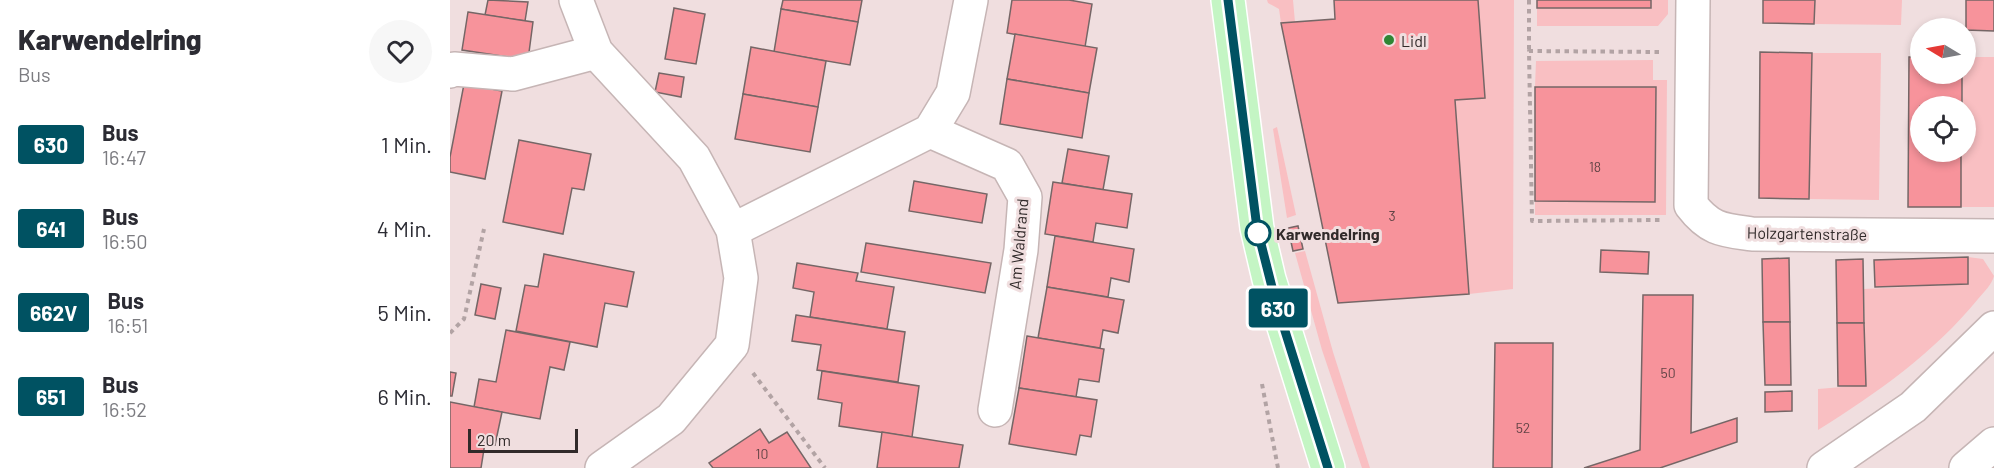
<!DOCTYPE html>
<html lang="de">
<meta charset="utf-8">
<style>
:root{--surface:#fff;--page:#f7f7f7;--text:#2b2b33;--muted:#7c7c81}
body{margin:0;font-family:Barlow,sans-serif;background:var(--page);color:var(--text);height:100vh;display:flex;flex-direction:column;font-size:22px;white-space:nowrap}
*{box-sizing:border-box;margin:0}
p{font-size:20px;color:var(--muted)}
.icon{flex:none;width:33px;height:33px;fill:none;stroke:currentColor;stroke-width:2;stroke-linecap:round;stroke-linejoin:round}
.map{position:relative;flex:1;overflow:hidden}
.drawer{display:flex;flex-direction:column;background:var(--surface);width:450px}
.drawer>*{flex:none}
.badge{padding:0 12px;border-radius:4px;font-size:21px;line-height:39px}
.needle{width:39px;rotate:280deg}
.tools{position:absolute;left:1460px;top:18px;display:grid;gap:12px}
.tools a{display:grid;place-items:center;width:66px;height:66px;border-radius:50%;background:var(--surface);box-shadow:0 3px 9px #0003;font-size:30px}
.scale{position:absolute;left:18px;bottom:15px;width:110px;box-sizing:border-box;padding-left:6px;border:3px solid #312a2a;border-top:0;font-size:16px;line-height:21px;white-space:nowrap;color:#312a2a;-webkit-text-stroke:4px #f0dedf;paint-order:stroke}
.map>.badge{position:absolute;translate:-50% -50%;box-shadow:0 0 0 3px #fff}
.round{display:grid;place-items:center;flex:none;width:63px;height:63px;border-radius:32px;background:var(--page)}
.head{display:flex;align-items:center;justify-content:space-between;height:102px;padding:0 18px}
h1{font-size:28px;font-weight:800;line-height:45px}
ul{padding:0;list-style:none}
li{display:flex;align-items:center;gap:18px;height:84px;padding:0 18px}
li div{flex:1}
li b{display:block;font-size:22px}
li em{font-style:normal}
li .badge{min-width:66px;font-weight:700;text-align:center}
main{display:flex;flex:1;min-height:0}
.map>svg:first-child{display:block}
.green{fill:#f9bfc2}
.building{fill:#f7939b;stroke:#756666;stroke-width:1.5}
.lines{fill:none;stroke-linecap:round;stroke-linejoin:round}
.minor-casing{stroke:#c6b5b5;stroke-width:36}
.major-casing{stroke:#fff;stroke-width:36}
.path{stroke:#b2a3a4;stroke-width:4;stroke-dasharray:4.5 4.5;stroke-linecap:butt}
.minor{stroke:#fff;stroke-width:33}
.major{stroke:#c4f5c4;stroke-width:33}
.line-casing{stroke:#fff;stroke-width:14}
.line{stroke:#005262;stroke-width:9}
.poi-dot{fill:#308634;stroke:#f0dedf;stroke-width:2}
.stop-dot{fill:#fff;stroke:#005262;stroke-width:3}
.labels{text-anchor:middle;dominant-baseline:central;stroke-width:6;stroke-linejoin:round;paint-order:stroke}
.number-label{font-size:14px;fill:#624446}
.poi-label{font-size:16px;fill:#312a2a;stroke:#f0dedf;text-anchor:start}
.stop-label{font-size:16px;font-weight:bold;fill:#312a2a;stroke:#f0dedf;text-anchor:start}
.street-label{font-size:16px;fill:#312a2a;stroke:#f0dedf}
</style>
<main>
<section class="drawer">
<div class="head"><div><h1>Karwendelring</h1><p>Bus</p></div><a class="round"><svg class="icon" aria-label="heart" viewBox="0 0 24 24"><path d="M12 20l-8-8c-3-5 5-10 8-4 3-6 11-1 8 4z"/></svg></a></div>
<ul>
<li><span class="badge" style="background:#005262;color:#fff">630</span><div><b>Bus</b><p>16:47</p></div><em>1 Min.</em></li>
<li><span class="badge" style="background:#005262;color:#fff">641</span><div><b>Bus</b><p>16:50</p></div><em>4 Min.</em></li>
<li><span class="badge" style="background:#005262;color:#fff">662V</span><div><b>Bus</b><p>16:51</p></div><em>5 Min.</em></li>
<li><span class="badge" style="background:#005262;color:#fff">651</span><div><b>Bus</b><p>16:52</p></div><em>6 Min.</em></li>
</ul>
</section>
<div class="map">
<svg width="1544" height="468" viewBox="0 0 1544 468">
<rect width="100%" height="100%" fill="#f0dedf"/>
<!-- green -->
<g class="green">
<polygon points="817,0 843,0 845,22 831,23 829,9 818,3"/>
<polygon points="1028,0 1064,0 1063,289 1019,294 1005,100 1035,98"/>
<polygon points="1201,0 1218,0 1218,14 1208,26 1087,26 1087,8 1201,8"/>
<polygon points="1365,0 1452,0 1451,25 1364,24"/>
<polygon points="1362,53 1431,53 1429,200 1359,199"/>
<polygon points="1515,57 1544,57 1544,207 1511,207 1511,152 1515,152 1512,74 1515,74"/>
<polygon points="1203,60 1203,80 1217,80 1216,215 1085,215 1085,201 1205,201 1205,87 1085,87 1086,61"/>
<polygon points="827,127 846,215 837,218 823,129"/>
<polygon points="855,251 883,352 920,468 912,468 872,350 845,253"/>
<path d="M1518,257L1533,259L1544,276C1542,284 1534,292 1528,299C1485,352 1426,394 1368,430V389L1416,385L1414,289L1518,284Z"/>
</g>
<!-- building -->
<g class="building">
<polygon points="38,0 78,2 75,21 35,15"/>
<polygon points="333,0 412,0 408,22 331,9"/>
<polygon points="562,0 619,0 642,4 635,47 557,33"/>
<polygon points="884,0 1028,0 1035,98 1005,100 1019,294 888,303 831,23 885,19"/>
<rect x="1087" y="0" width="114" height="8"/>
<polygon points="1313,0 1365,0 1364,24 1313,23"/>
<polygon points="1516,0 1544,0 1544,31 1516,30"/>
<polygon points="224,8 255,14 246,64 215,59"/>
<polygon points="331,9 408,22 400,65 324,52"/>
<polygon points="18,12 83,22 78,60 12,50"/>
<polygon points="565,34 647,48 639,93 557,79"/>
<polygon points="301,47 376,61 368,107 293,94"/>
<polygon points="1310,52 1362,53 1359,199 1309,198"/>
<polygon points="1459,57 1470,57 1470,74 1512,74 1512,106 1470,106 1470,152 1511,152 1511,207 1458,207"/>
<polygon points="209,73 234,77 231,97 205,92"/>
<polygon points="557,79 639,93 632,138 550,124"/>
<polygon points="14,84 52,91 35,179 0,172 0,157"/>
<polygon points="1085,87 1206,87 1205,202 1085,201"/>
<polygon points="293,94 368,107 360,152 285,139"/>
<polygon points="69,140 141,154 134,190 122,188 113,234 53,222"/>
<polygon points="618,149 659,156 653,190 612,183"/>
<polygon points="464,181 537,194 532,223 459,211"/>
<polygon points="603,182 682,194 677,228 646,223 643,242 595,234"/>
<polygon points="848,226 853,249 843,251 838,228"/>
<polygon points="605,236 684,249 679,282 661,278 658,297 597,287"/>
<polygon points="416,243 541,263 535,293 411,272"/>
<polygon points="1151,250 1199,252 1198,274 1150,272"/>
<polygon points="94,254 184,272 177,307 155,303 147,347 66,331 75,285 88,287"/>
<polygon points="1518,257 1518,284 1425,287 1424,260"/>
<polygon points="1339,258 1340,322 1313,322 1312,259"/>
<polygon points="1413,259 1414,323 1387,323 1386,260"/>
<polygon points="347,263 408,273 406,281 444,287 437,329 360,317 364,292 343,288"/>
<polygon points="31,284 51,288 45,319 25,315"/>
<polygon points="597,287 674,300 668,333 653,330 650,348 588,338"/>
<polygon points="1193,295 1243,295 1241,433 1287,418 1287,442 1210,468 1134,468 1190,450"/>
<polygon points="346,315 455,332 448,382 367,370 371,345 342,341"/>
<polygon points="1313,322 1340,322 1341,385 1315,385"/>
<polygon points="1387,323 1414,323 1416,386 1388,386"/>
<polygon points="56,330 120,342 114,370 100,367 90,419 24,407 29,379 46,382"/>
<polygon points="577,336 654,349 649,382 629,379 626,397 569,388"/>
<polygon points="1045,343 1103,343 1102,468 1043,468"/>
<polygon points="372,371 469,386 462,437 389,426 392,403 368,399"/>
<polygon points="0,372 6,373 2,396 0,396"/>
<polygon points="569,388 647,400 641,437 630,435 626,455 559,444"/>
<polygon points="1342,391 1342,411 1315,412 1315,392"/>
<polygon points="0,402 52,412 45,445 35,443 31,468 0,468"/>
<polygon points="310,429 319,443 337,432 361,468 263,468 259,463"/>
<polygon points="432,432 513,445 509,468 427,468"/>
</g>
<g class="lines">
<!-- minor casing -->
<g class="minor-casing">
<g id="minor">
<polyline points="126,0 146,52 244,158 283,230 291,278 282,345 221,419 152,468"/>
<path d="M1243,0L1241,205C1260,230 1273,230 1302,234L1544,236"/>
<polyline points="0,71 4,69 63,74 146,52"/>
<polyline points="480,131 557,165 575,197 571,250 545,410"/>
<polyline points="283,230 480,131 503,93 521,0"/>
<polyline points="1374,468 1463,407 1544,328"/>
<polyline points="1516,468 1544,444"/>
</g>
</g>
<!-- major casing -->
<g class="major-casing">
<polyline id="major" points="778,0 807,228 819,279 878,468"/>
</g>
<!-- path -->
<g class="path">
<polyline points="1079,0 1079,51"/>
<polyline points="1209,52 1079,51 1082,221 1211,220"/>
<polyline points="0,333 14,319 34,229"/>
<polyline points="303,373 375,468"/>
<polyline points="812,384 828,468"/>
</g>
<!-- minor -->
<use href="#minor" class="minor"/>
<!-- major -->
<use href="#major" class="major"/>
</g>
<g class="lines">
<!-- line casing -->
<g class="line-casing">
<polyline id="line" points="778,0 807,228 825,299 878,468"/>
</g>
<!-- line -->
<use href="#line" class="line"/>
</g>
<!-- markers -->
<circle class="poi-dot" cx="939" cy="40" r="6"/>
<circle class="stop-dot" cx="808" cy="233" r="12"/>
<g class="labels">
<!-- number labels -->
<g class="number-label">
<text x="1145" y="166">18</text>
<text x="942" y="215">3</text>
<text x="1218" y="372">50</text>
<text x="1073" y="427">52</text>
<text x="312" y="453">10</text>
</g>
<!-- poi labels -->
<g class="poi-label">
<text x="951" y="40">Lidl</text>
</g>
<!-- stop labels -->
<g class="stop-label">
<text x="826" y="233">Karwendelring</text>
</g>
<!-- street labels -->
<g class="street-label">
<text transform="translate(1357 233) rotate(1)">Holzgartenstraße</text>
<text transform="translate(568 244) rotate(-85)">Am Waldrand</text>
</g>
</g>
</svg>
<div class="tools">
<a><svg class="needle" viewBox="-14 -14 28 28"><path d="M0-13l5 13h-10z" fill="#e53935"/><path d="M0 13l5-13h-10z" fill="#7c7c81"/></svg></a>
<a><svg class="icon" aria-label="locate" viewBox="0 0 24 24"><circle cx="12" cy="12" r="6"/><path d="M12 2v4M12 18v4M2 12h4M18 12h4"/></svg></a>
</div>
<div class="scale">20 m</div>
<b class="badge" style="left:828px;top:308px;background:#005262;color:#fff">630</b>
</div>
</main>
